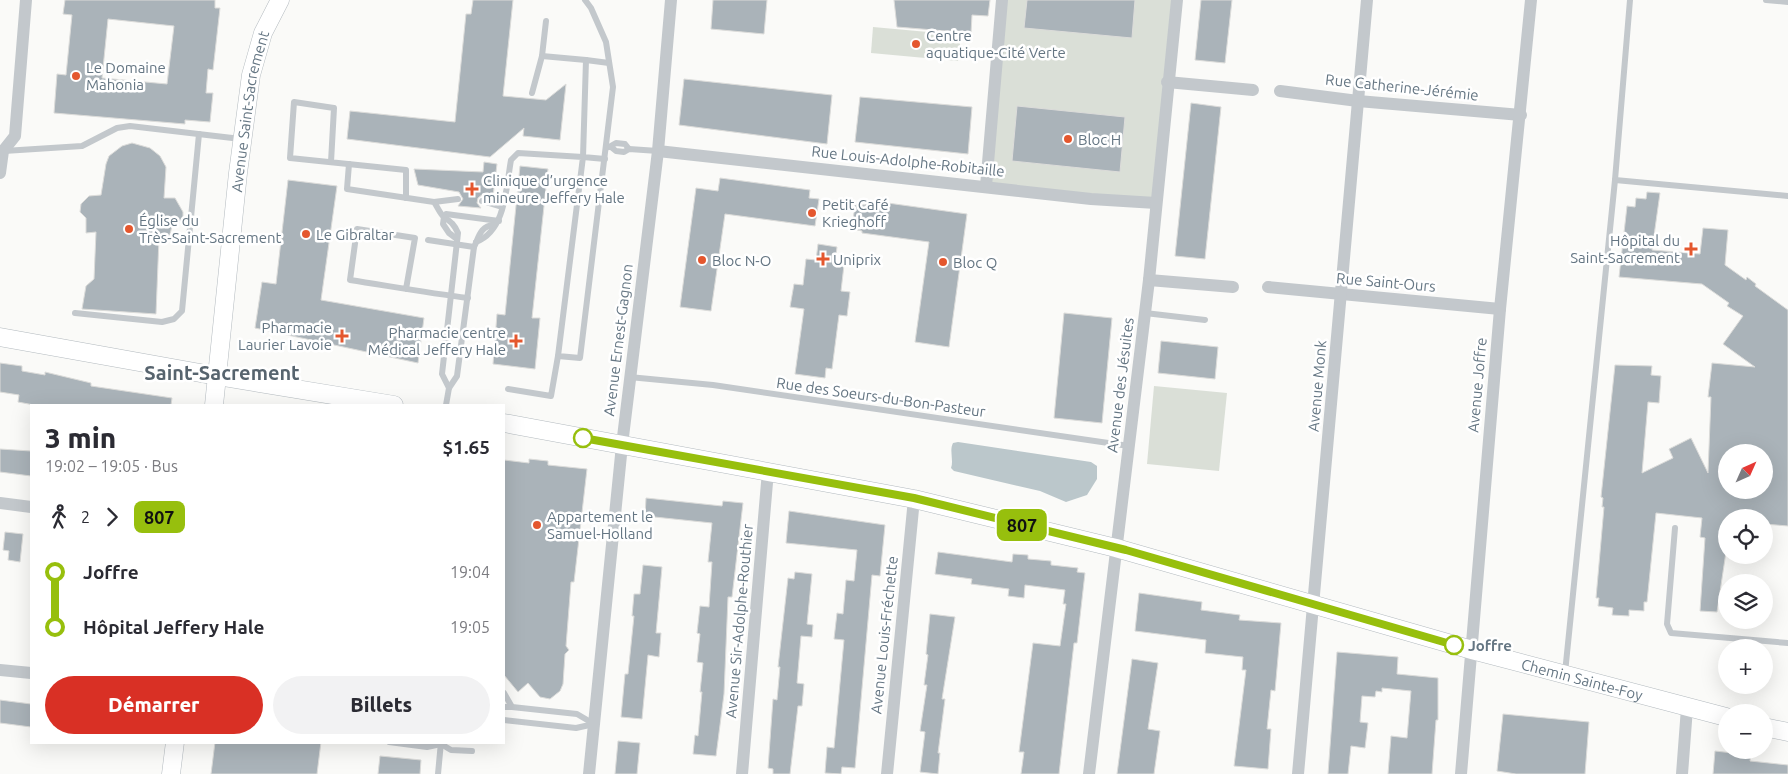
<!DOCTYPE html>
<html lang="fr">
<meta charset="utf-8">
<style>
:root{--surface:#fff;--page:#f2f2f3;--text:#2b2b33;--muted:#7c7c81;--accent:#d93025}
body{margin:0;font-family:Ubuntu,sans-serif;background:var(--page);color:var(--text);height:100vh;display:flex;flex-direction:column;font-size:19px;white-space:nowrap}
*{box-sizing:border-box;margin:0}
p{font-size:16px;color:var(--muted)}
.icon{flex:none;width:28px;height:28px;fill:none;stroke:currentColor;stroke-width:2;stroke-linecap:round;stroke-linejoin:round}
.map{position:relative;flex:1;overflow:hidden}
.drawer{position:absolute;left:30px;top:404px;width:475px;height:340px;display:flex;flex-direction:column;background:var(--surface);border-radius:0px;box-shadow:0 5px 20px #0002}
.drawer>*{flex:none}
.badge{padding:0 10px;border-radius:8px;font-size:18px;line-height:32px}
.needle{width:32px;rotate:45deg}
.tools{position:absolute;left:1718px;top:444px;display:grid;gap:10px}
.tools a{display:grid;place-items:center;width:55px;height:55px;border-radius:50%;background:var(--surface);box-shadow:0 5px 20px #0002;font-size:25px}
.map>.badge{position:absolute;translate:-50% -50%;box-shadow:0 0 0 2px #fff}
.legs{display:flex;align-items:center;gap:8px;height:55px;padding:0 15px;font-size:16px}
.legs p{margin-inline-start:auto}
.headline{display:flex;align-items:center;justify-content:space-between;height:85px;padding:0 15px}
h1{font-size:28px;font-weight:800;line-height:38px}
.button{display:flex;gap:10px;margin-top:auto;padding:10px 15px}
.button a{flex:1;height:58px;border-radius:30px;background:var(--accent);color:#fff;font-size:20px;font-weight:800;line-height:58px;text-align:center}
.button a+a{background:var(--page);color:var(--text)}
ul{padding:0 15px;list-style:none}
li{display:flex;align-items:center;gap:18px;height:55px;font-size:19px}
li i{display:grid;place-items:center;width:8px;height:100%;margin:0 6px;background:currentColor}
li i::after{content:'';width:12px;height:12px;margin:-6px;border:4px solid;border-radius:50%;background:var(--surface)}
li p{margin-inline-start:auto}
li:first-child i{background:linear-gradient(#0000 50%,currentColor 0)}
li:last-child i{background:linear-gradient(currentColor 50%,#0000 0)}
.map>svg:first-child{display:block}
.green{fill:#dadfd7}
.water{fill:#bbc7cb}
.building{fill:#aab3b9;stroke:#dcdcda;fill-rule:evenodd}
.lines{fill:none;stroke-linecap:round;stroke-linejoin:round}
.secondary-casing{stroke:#b3babf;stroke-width:19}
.lane{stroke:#c3c8cc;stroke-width:6}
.street{stroke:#c3c8cc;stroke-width:12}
.secondary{stroke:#fff;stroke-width:18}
.line-1-casing{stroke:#fff;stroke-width:11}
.line-1{stroke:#97bf0d;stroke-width:8}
.poi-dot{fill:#e4572e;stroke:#fff;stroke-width:2}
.stop-1-dot{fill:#fff;stroke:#97bf0d;stroke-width:2.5}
.labels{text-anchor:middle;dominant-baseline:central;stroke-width:5;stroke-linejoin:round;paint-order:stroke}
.poi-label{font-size:15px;fill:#657683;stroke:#fff;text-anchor:start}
.street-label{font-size:15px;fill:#657683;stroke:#fff}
.stop-label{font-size:15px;font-weight:bold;fill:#657683;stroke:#fff;text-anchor:start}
.district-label{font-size:20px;font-weight:bold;fill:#57646e;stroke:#fff}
</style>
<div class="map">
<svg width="1788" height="774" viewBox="0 0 1788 774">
<rect width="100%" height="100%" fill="#fafaf8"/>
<!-- green -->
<g class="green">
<polygon points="1003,0 1177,0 1156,203 986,186"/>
<polygon points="873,27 961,35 958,61 871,53"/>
<polygon points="1154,386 1227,393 1219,471 1147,464"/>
</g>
<!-- water -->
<path class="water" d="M958,442L1091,462L1097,466V479L1087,495L1066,502L1040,491L954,471L951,468C954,460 949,451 953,443Z"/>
<!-- building -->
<g class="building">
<path d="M65,0H215V8H220L213,70L208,69L206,93H213L210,122L185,120V124L54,113L57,74L66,75L72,15L63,14ZM108,19L174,26L167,84L102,78Z"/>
<polygon points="473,0 513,0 503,96 546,100 566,84 560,140 523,136 524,128 490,157 347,139 350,111 455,122 466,14 471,14"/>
<polygon points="713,0 767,0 764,34 711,29"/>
<polygon points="894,0 990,0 988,16 972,15 971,33 897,27"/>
<polygon points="1027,0 1135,0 1132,38 1024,28"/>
<polygon points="1201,0 1232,0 1225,63 1195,60"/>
<polygon points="684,79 832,95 827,144 679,125"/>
<polygon points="860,97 972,107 968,154 855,142"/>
<polygon points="1191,103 1221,107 1205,259 1175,256"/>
<polygon points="1017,106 1125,117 1120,172 1012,161"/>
<polygon points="132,143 150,148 160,156 166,167 164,198 175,198 183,212 183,220 172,226 169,238 159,238 156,314 82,309 86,286 94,279 96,232 86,233 86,218 80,212 81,204 89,196 101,195 106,164 109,156 122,146"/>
<polygon points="484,162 497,164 493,196 483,194 478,198 477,203 481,208 458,206 463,199 459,192 418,185 414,169 483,172"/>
<polygon points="520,166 548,169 532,318 540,318 535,369 493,364 497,314 505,315"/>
<polygon points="720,178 810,190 809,198 819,199 815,226 725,214 711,311 680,307 696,188 718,191"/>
<polygon points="288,180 337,186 321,300 424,318 418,363 255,328 262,282 276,284"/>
<path d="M1647,192L1660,193L1652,250L1700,254L1703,228L1728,230L1725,265L1746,280L1747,277L1756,284L1755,286L1788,310V526L1764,524V518H1726V552L1717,612L1700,611L1705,538L1700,537L1702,518L1656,513L1647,602H1644V611L1629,610V616L1612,615L1613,608L1598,606L1599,598H1596L1604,507H1602L1603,498L1601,497L1615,365L1652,366L1651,375L1661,376L1659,403L1648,402L1642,473L1673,458L1669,449L1691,438L1708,473L1711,397H1708L1712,363L1755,367L1723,344L1743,316L1727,306L1729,303L1702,284L1619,277L1627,206L1635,207L1636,198L1646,199ZM1726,452H1764V490H1726Z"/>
<polygon points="866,200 967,214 949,347 915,342 929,242 862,233 862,231 852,229 855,204 865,205"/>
<polygon points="818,244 837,247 835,264 844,265 841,291 850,292 847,316 839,315 832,369 826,368 825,378 795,374 804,309 790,307 794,284 803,285 806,259 816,260"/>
<polygon points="1064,313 1112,318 1102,423 1054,418"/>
<polygon points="1161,341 1218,347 1215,379 1158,373"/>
<polygon points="0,363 22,366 22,371 45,375 45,372 91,383 91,386 172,398 171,405 34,405 18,402 19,395 0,392"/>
<polygon points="0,449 31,451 31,476 0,472"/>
<polygon points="529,459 548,461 548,465 587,469 574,582 571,582 566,646 569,650 565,654 563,684 560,691 550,699 540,697 528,683 518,692 504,675 504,460 529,463"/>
<polygon points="646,498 722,506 723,501 743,503 732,597 728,597 724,694 716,756 693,754 695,735 698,736 702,692 700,692 703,663 697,662 700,634 697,633 700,606 709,607 712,562 708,562 712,523 645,516"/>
<polygon points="789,511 885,525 880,576 872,575 855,768 842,767 841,774 825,773 827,747 834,748 844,640 834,639 837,613 843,614 846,580 854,581 857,550 786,543"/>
<polygon points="5,532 23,534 20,562 8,560 9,551 3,550"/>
<polygon points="938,552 1012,562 1013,554 1028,555 1028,559 1051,561 1051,565 1078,568 1077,572 1085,573 1077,643 1074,643 1059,774 1021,774 1024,752 1019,752 1033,643 1060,646 1066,604 1063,604 1065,590 1025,585 1024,598 1008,596 1009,589 971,584 972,579 935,574"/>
<polygon points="643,565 662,567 656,633 661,633 659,657 648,655 642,719 621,717 625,674 628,674 634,616 632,616 634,594 640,594"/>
<polygon points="795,572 812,574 807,624 813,625 812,637 801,636 797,683 804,684 802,706 798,706 790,774 773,774 773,769 768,768 773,699 777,700 780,667 778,667 788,578 794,579"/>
<polygon points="1139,593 1202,602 1201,610 1240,615 1239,620 1281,623 1275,691 1271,690 1267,729 1271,729 1268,769 1234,766 1246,670 1242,670 1243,657 1205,653 1206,640 1135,631"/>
<polygon points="930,614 955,617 942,699 945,699 938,753 940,753 938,774 920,772 925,732 920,731 927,685 924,685 928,655 926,654"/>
<polygon points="1337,652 1398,657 1397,674 1438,678 1438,720 1436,720 1432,774 1388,774 1391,736 1407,738 1411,691 1382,688 1382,692 1376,691 1375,697 1362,696 1360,722 1368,723 1365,748 1351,746 1348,774 1328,774"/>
<polygon points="1132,659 1158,663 1148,729 1160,731 1154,774 1117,774"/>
<polygon points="0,700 31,704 31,727 0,723"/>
<polygon points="1503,714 1589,722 1585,774 1516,774 1497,771"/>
<polygon points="618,741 640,743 637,774 615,774"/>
<polygon points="215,742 321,742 317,774 211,774"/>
<polygon points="1715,751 1751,755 1750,761 1788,765 1788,774 1713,774"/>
<polygon points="380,756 421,760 420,774 378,774"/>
</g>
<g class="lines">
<!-- secondary casing -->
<g class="secondary-casing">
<g id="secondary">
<polyline points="0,337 217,376 394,405"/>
<path id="s1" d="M214,405L238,173L251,75L263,33L280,0"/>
<path id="s2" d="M504,423L914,499L1116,548L1472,650L1726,717"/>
<polyline points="1764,727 1788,732"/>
<polyline points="171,774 175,742"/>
</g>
</g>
<!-- lane -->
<g class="lane">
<polyline points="1766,0 1788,2"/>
<polyline points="542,56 546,21"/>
<polyline points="532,93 542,56 586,60"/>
<polyline points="609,147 616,143 625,144 629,149"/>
<polyline points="611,147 616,151 624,152 629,149 658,151"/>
<polyline points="4,151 82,146 117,128 130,126 241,139"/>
<polyline points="605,159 583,157 586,60 609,63"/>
<polyline points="331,162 334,108 294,102 290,158 406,170 406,198"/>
<path d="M349,164L347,189L434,202C437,206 440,214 444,217C451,222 454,224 458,233L442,374L449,388"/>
<polyline points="1615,180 1788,196"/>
<polyline points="482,201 502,207"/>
<polyline points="434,202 458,199"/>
<polyline points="446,214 499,221"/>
<polyline points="444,217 443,224 449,233 457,239"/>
<polyline points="428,240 474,247"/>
<path d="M476,242C506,231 506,187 511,160L518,153L583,157L558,356L580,358L613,87L606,42L591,8L585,0"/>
<path d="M406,289L415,238L357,229L350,280C389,286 429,293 468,298"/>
<polyline points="75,313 162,322 174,319 182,311 199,134"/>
<polyline points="1145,313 1205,320"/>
<polyline points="629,377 713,385 1129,446"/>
<polyline points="508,389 551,396 558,356"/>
<path d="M446,405L449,388L457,376L474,247C479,237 480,226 494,225"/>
<polyline points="1675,528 1667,624 1671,633 1788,643"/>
<polyline points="1565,673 1615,180 1630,0"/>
<polyline points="504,693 512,707 577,714 594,724"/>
<polyline points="504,707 512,707"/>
<polyline points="504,720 576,728 594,724"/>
<polyline points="389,742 427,747 441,744 451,750 472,751"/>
<polyline points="438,774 441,742"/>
</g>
<!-- street -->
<g class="street">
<polyline points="1167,82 1253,90"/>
<polyline points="1280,91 1358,101 1521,115"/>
<polyline points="658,151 1091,199 1156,203"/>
<polyline points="0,173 3,151 15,136 26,0"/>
<polyline points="986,186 1002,0"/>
<polyline points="1149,280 1233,287"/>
<polyline points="1268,287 1500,309"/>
<polyline points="0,503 31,507"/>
<polyline points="0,670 31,673"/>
<polyline points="589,774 622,445 658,151 671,0"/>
<polyline points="742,774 768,471"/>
<polyline points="887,774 914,499"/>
<polyline points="1089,774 1149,280 1177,0"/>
<path d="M1298,774C1320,516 1343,258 1367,0"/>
<polyline points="1461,774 1500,309 1531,0"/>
<polyline points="1682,774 1687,708"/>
</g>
<!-- secondary -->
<use href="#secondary" class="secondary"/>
</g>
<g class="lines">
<!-- line-1 casing -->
<g class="line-1-casing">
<polyline id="line-1" points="583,438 914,498 1126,550 1454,645"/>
</g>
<!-- line-1 -->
<use href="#line-1" class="line-1"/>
</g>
<!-- markers -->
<g class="poi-dot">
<circle cx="916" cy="44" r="5"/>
<circle cx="76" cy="76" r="5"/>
<circle cx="1068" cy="139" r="5"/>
<path d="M469.5 181.5h5v5h5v5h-5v5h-5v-5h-5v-5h5z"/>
<circle cx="812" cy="213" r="5"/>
<circle cx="129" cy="229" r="5"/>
<circle cx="306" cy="234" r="5"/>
<path d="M1688.5 241.5h5v5h5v5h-5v5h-5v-5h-5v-5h5z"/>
<path d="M820.5 251.5h5v5h5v5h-5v5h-5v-5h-5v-5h5z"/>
<circle cx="702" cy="260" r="5"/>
<circle cx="943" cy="262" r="5"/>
<path d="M339.5 328.5h5v5h5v5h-5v5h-5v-5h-5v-5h5z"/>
<path d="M513.5 333.5h5v5h5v5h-5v5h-5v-5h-5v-5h5z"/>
<circle cx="537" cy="525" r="5"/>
</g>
<g class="stop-1-dot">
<circle cx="583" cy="438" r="9"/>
<circle cx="1454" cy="645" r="9"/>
</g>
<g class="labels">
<!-- poi labels -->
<g class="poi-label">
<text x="926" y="35">Centre<tspan x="926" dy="17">aquatique-Cité Verte</tspan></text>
<text x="86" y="67">Le Domaine<tspan x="86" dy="17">Mahonia</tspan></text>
<text x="1078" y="139">Bloc H</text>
<text x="483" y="180">Clinique d’urgence<tspan x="483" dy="17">mineure Jeffery Hale</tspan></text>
<text x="822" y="204">Petit Café<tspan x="822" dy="17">Krieghoff</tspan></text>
<text x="139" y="220">Église du<tspan x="139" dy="17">Très-Saint-Sacrement</tspan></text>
<text x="316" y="234">Le Gibraltar</text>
<text x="1680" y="240" text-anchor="end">Hôpital du<tspan x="1680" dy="17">Saint-Sacrement</tspan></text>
<text x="833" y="259">Uniprix</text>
<text x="712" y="260">Bloc N-O</text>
<text x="953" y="262">Bloc Q</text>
<text x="332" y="327" text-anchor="end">Pharmacie<tspan x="332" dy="17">Laurier Lavoie</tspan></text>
<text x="506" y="332" text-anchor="end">Pharmacie centre<tspan x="506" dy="17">Médical Jeffery Hale</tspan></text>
<text x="547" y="516">Appartement le<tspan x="547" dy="17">Samuel-Holland</tspan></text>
</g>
<!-- street labels -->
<g class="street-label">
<text transform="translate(1402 87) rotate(6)">Rue Catherine-Jérémie</text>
<text stroke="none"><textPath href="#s1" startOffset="296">Avenue Saint-Sacrement</textPath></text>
<text transform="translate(908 161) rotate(6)">Rue Louis-Adolphe-Robitaille</text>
<text transform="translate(1386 282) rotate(5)">Rue Saint-Ours</text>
<text transform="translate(618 340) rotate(-83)">Avenue Ernest-Gagnon</text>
<text transform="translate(1120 385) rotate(-83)">Avenue des Jésuites</text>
<text transform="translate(1477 385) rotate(-85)">Avenue Joffre</text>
<text transform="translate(1317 386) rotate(-85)">Avenue Monk</text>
<text transform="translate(881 397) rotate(8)">Rue des Soeurs-du-Bon-Pasteur</text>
<text transform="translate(739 621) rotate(-85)">Avenue Sir-Adolphe-Routhier</text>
<text transform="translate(884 635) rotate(-84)">Avenue Louis-Fréchette</text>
<text stroke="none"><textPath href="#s2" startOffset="1109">Chemin Sainte-Foy</textPath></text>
</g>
<!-- stop labels -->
<g class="stop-label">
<text x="1468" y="645">Joffre</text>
</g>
<!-- district labels -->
<g class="district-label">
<text x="222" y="372">Saint-Sacrement</text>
</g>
</g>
</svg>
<div class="tools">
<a><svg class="needle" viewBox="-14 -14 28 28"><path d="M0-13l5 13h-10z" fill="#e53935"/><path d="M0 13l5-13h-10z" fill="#7c7c81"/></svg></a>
<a><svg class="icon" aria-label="locate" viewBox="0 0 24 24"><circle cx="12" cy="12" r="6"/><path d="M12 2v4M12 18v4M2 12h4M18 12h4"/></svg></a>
<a><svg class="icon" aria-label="layers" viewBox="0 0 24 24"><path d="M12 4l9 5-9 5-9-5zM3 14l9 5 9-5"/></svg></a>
<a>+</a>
<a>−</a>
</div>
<b class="badge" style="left:1022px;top:525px;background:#97bf0d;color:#111">807</b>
<section class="drawer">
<div class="headline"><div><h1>3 min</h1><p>19:02 – 19:05 · Bus</p></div><b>$1.65</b></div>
<div class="legs"><svg class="icon" aria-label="walk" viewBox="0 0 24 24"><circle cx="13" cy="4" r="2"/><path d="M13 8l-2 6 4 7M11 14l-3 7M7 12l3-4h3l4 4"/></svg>2<svg class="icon" aria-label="forward" viewBox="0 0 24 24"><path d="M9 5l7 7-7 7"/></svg><b class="badge" style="background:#97bf0d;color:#111">807</b></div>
<ul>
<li><i style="color:#97bf0d"></i><b>Joffre</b><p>19:04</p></li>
<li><i style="color:#97bf0d"></i><b>Hôpital Jeffery Hale</b><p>19:05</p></li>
</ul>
<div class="button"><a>Démarrer</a><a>Billets</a></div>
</section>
</div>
